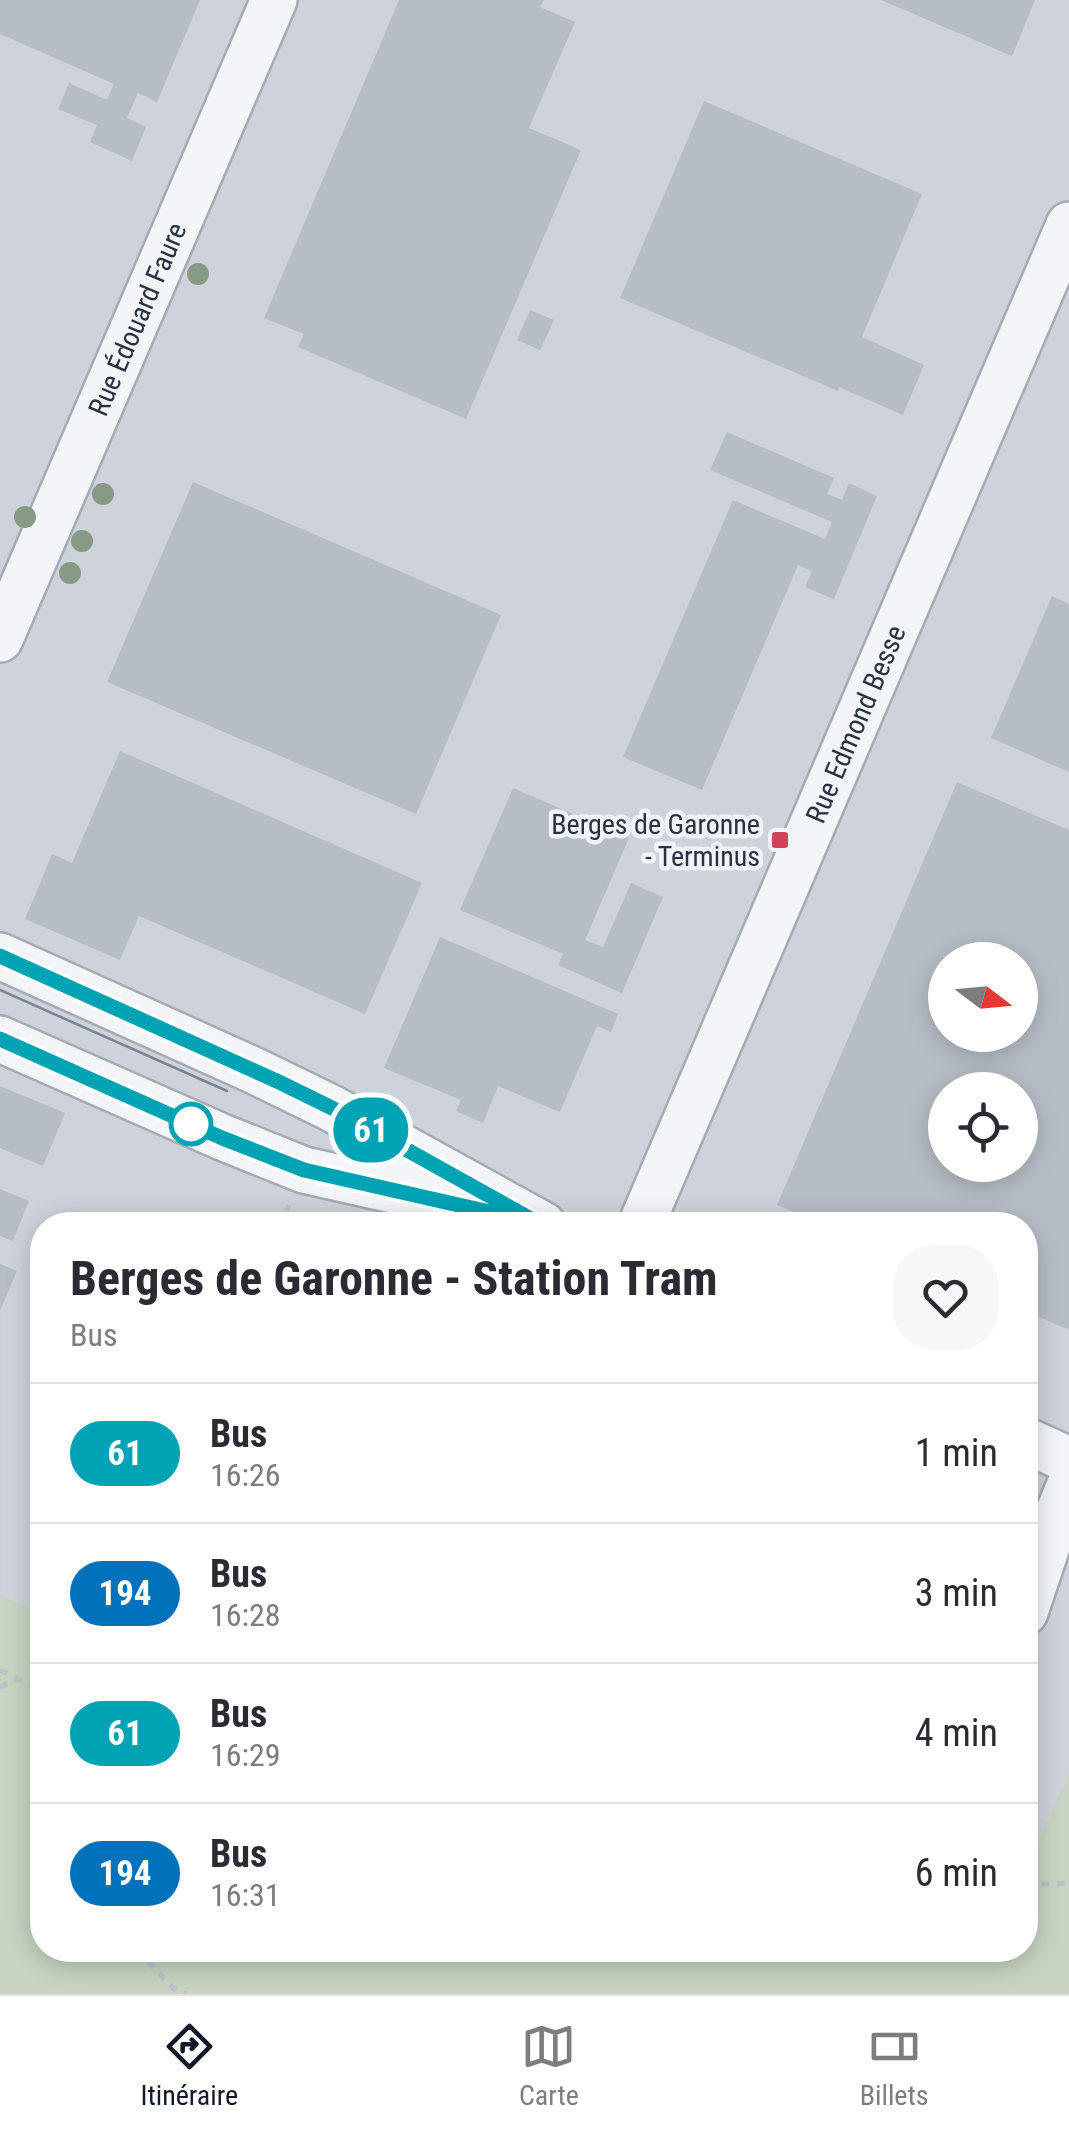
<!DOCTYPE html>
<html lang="fr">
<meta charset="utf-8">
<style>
:root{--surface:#fff;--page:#f7f7f7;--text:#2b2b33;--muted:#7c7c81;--line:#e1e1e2;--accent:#111827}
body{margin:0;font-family:"Roboto Condensed",sans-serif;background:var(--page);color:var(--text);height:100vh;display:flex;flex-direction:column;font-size:38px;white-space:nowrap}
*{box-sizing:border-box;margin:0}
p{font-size:32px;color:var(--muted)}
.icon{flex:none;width:55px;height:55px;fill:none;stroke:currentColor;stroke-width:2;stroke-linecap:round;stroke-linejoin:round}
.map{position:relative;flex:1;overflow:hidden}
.sheet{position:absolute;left:30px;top:1212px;width:1008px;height:750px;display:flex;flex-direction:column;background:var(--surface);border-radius:40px;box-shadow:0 5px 25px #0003}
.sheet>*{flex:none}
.badge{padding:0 20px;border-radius:32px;font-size:35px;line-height:65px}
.needle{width:65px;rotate:106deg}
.fabs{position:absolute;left:928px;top:942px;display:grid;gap:20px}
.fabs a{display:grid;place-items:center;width:110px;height:110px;border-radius:50%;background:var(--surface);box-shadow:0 5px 25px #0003;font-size:50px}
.map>.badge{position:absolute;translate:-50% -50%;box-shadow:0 0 0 5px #fff}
.round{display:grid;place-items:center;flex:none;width:105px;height:105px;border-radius:40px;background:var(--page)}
.headline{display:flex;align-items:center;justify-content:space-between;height:170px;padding:0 40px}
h1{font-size:48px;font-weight:700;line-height:75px}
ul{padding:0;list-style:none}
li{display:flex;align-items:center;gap:30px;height:140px;padding:0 40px;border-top:2px solid var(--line)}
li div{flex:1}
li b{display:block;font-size:38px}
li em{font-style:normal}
li .badge{min-width:110px;font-weight:700;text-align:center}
.dock{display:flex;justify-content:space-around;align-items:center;height:140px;border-top:2px solid var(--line);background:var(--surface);font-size:28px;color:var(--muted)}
.dock a{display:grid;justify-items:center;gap:5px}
.dock .active{color:var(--accent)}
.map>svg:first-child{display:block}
.built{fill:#ced3db;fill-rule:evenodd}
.green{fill:#c6d4c1}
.building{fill:#b7bdc6;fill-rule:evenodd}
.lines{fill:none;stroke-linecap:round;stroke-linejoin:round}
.minor-casing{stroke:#a5abb3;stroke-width:50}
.path{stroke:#bec2c8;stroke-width:5;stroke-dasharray:8 8;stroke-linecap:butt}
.minor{stroke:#f3f5f8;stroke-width:45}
.tram{stroke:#798493;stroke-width:2.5}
.tree{fill:#879a86}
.line-casing{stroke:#fff;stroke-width:22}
.line{stroke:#00a3b4;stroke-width:15}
.poi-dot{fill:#d1435b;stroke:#f0f3f7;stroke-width:4}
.stop-dot{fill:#fff;stroke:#00a3b4;stroke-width:5}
.labels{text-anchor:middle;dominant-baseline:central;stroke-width:9;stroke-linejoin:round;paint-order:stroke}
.street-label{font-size:28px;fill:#283241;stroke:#f0f3f7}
.poi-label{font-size:28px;fill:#283241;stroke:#f0f3f7;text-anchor:end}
</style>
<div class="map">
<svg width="1069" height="1994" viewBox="0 0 1069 1994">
<rect width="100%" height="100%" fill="#e0e4e9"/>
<!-- built -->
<path class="built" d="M0,0H1069V1772L1037,1843L1025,1841V1225H42V1608H29L0,1595ZM945,960H1020V1035H945ZM945,1090H1020V1165H945Z"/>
<!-- green -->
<polygon class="green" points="0,1595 29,1608 42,1608 42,1950 1025,1950 1025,1841 1037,1843 1069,1772 1069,1994 0,1994"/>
<!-- building -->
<g class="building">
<polygon points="0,0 200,0 157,102 138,93 127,118 146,127 132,161 90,142 97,125 58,109 69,83 107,100 114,84 0,34"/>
<polygon points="399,0 544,0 540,7 575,22 529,128 581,150 466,419 298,347 304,334 264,318"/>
<polygon points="881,0 1035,0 1012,56"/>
<polygon points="704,101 922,194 862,337 924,365 903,415 839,387 838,391 620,298"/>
<polygon points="530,310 554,320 540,350 517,340"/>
<polygon points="727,432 834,478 827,494 842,500 849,483 877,496 834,599 805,587 812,571 798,565 702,790 623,757 733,500 825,539 832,522 710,470"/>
<polygon points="193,482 501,615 416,814 107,682"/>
<polygon points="1052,596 1069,604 1069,772 991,738"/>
<polygon points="120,751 422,883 365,1014 139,916 120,960 25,919 52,854 72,863"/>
<path d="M957,782L1069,830V1330L1025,1311V1225H823L777,1205ZM945,960H1020V1035H945ZM945,1090H1020V1165H945Z"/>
<polygon points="513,788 629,838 585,940 603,947 631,883 663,897 622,993 558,965 563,954 460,910"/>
<polygon points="440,937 618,1014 611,1032 597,1026 560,1112 498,1086 483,1123 456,1111 461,1100 384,1068"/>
<polygon points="0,1086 65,1113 43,1166 0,1148"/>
<polygon points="0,1189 29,1201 13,1241 0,1236"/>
<polygon points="0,1264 17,1271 0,1311"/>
</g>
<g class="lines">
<!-- minor casing -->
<g class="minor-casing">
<g id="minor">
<path id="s1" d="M0,639L274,0"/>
<polyline points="0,956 253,1070 331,1108 543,1225"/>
<polyline points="0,1039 222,1137 304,1170 486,1211"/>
<path id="s2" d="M641,1225L1069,225"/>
<polyline points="1025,1440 1069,1460"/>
<polyline points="1025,1612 1057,1516 1069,1487"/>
</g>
</g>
<!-- path -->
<g class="path">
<polyline points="280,1225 289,1205"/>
<polyline points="0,1670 42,1691"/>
<polyline points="0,1687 19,1679"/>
<polyline points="1025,1885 1069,1883"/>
<polyline points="137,1950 174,1989 186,1994"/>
</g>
<!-- minor -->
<use href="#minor" class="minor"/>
<!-- tram -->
<polyline class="tram" points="0,990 227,1091"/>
</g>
<!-- trees -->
<g class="tree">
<circle cx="198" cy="274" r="11"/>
<circle cx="103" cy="494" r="11"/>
<circle cx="25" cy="517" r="11"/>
<circle cx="82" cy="541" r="11"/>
<circle cx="70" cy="573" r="11"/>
</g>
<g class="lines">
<!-- line casing -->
<g class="line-casing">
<polyline id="line" points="0,956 279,1082 332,1108 538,1223 304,1170 222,1138 0,1039"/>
</g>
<!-- line -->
<use href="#line" class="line"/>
</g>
<!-- markers -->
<rect class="poi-dot" x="770" y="830" width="20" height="20" rx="5"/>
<circle class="stop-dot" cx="191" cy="1124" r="20"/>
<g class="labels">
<!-- street labels -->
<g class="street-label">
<text stroke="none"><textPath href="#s1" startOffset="348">Rue Édouard Faure</textPath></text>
<text stroke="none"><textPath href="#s2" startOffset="545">Rue Edmond Besse</textPath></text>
</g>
<!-- poi labels -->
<g class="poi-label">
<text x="760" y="824">Berges de Garonne<tspan x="760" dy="32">- Terminus</tspan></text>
</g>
</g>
</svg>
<div class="fabs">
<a><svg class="needle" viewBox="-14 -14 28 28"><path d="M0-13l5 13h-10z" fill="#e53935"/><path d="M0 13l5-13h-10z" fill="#7c7c81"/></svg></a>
<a><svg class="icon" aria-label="locate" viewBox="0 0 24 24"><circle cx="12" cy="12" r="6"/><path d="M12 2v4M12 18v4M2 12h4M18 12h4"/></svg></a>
</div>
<b class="badge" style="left:371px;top:1130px;background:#00a3b4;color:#fff">61</b>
<section class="sheet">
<div class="headline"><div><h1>Berges de Garonne - Station Tram</h1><p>Bus</p></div><a class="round"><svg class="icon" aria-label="heart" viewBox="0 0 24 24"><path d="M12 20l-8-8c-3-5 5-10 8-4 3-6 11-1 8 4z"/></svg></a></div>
<ul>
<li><span class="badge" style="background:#00a3b4;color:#fff">61</span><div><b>Bus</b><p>16:26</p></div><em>1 min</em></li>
<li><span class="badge" style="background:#0072bc;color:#fff">194</span><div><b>Bus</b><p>16:28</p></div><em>3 min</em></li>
<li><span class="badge" style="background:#00a3b4;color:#fff">61</span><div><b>Bus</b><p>16:29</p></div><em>4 min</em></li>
<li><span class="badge" style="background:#0072bc;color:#fff">194</span><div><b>Bus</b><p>16:31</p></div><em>6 min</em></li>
</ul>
</section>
</div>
<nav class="dock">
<a class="active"><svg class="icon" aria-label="directions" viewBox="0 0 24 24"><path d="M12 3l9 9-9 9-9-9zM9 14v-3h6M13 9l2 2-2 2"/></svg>Itinéraire</a>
<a><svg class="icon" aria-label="map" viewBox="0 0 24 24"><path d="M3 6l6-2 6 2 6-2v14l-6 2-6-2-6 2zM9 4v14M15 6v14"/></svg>Carte</a>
<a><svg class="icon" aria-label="tickets" viewBox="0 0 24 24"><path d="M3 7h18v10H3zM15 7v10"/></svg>Billets</a>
</nav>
